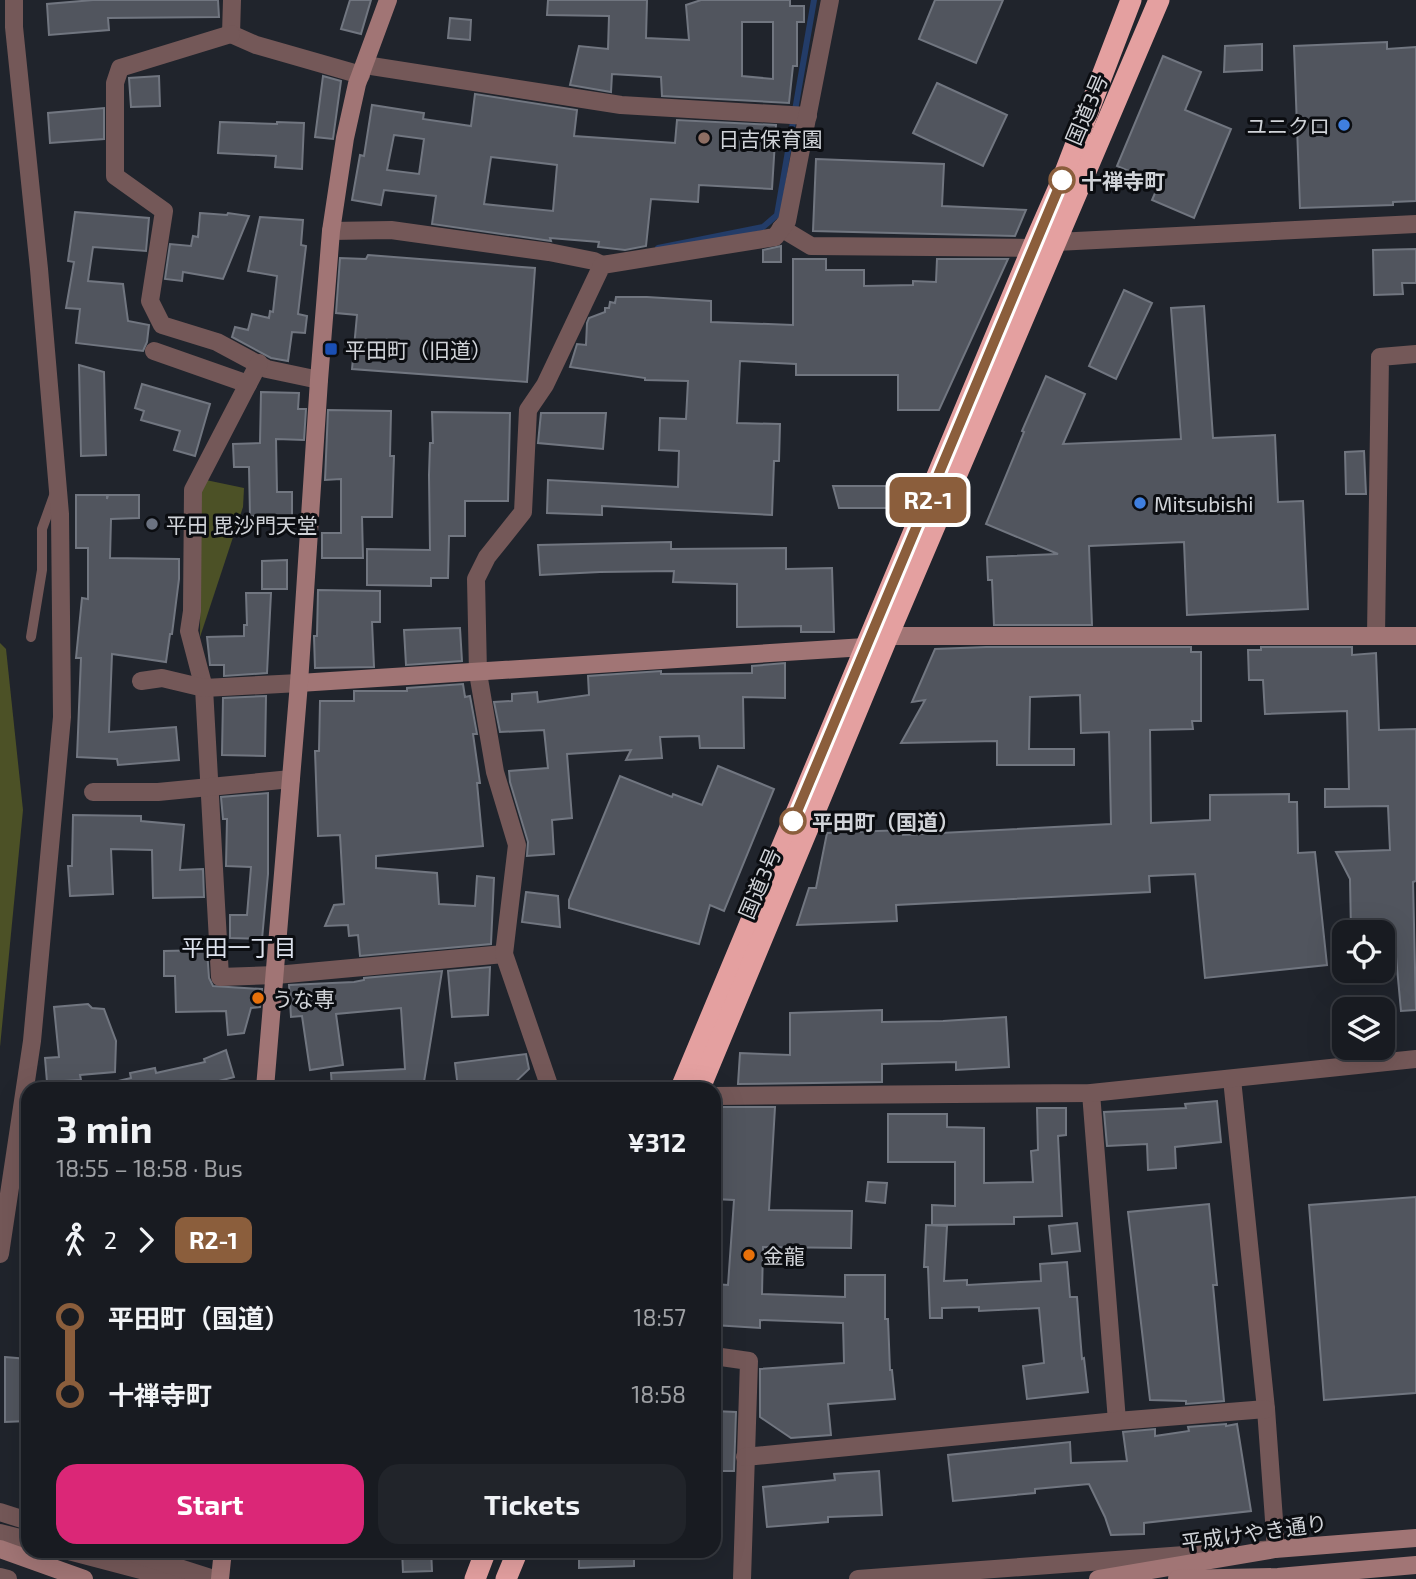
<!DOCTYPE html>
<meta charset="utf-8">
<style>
:root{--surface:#181b21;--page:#21242a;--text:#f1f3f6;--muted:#9fa1a5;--line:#36393f;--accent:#db2777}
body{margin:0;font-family:"Exo 2","Noto Sans JP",sans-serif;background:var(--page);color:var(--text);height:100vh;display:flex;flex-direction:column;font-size:26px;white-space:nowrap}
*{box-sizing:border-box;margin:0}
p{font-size:23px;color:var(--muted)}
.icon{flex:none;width:38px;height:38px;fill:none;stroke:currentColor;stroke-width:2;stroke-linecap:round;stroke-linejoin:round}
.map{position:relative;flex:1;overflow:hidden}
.details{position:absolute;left:21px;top:1082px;width:700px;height:476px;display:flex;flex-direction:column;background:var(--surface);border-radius:21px;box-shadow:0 7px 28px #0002,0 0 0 2px var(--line)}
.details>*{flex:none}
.badge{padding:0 14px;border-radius:10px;font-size:24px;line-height:46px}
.buttons{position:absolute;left:1332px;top:920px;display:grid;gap:14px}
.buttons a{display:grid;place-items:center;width:63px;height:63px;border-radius:14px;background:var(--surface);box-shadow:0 7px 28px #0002,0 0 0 2px var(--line);font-size:35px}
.map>.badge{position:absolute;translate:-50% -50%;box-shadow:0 0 0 4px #fff}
.legs{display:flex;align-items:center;gap:10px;height:77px;padding:0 35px;font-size:23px}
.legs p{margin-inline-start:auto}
.headline{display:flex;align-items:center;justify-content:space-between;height:119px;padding:0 35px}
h1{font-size:38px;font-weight:700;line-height:52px}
.cta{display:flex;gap:14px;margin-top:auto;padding:14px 35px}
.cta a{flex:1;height:80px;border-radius:21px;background:var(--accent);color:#fff;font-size:28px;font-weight:700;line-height:80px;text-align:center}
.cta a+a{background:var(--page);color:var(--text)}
ul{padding:0 35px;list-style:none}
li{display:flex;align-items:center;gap:24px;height:77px;font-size:26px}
li i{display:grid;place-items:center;width:10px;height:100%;margin:0 9px;background:currentColor}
li i::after{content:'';width:18px;height:18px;margin:-9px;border:5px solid;border-radius:50%;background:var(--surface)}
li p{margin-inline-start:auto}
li:first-child i{background:linear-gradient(#0000 50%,currentColor 0)}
li:last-child i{background:linear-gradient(currentColor 50%,#0000 0)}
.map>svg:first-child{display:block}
.green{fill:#4c5126}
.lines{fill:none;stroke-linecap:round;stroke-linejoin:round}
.stream{stroke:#233c68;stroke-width:6}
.building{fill:#51555e;stroke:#717680;stroke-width:2;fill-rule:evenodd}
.lane{stroke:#745858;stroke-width:10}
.street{stroke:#745858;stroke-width:18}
.secondary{stroke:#a17575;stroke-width:18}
.highway{stroke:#e4a0a0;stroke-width:21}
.line-1-casing{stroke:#fff;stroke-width:16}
.line-1{stroke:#8b5e3c;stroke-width:10}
.shop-dot{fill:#3f7fe0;stroke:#0b0d11;stroke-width:2.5}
.education-dot{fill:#8d6e63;stroke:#0b0d11;stroke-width:2.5}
.stop-1-dot{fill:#fff;stroke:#8b5e3c;stroke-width:3.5}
.transit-dot{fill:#1a4fb4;stroke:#0b0d11;stroke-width:2.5}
.worship-dot{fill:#6b7280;stroke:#0b0d11;stroke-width:2.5}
.food-dot{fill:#e8710a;stroke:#0b0d11;stroke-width:2.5}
.labels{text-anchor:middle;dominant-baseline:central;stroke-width:6;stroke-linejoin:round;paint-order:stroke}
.street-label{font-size:21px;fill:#d0d3d8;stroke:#0b0d11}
.poi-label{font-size:21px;fill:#d0d3d8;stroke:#0b0d11;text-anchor:start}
.stop-label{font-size:21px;font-weight:bold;fill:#d0d3d8;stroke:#0b0d11;text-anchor:start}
.neighbourhood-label{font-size:23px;fill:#dde2ed;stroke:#0b0d11}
</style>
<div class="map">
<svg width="1416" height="1579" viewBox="0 0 1416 1579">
<rect width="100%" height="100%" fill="#20242c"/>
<!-- green -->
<g class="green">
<polygon points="201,479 244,488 243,507 200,637"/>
<polygon points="0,643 6,649 23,810 0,1047"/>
</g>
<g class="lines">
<!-- stream -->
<polyline class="stream" points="658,248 763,227 777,215 814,0"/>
</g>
<!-- building -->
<g class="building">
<polygon points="93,0 218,0 219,17 108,18 109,30 49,35 47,4"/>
<polygon points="350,0 371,0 361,34 341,29"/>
<path d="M548,0H647L646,38L689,40L686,5L701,0H790V6H804V22H797V66H793L789,103L662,96L661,77L612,74L611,92L570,85L579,46L608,49L609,16L547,15ZM742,22H773V79L742,76Z"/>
<polygon points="935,0 1003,0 976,63 919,39"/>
<polygon points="450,18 471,20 470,40 448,38"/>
<polygon points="1387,42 1387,49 1416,47 1416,201 1393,202 1393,205 1300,208 1294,46"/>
<polygon points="1262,44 1262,70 1224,72 1225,46"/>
<polygon points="1163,56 1201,72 1185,110 1231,129 1194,218 1152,200 1159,184 1117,166"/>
<polygon points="159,76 160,106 131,107 129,78"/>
<polygon points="323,76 341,81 333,139 315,137"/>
<polygon points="937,83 1007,115 983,166 913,133"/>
<path d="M475,94L577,110L574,136L675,143L677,120L776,125L772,189L699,185L698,202L651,199L646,246L625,250L598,247L599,242L550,238L551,241L432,224L436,196L384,190L381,205L352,200L360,155L364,156L372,105L424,113L423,119L471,126ZM394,135L424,139L419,174L387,170ZM491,157L557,165L553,211L484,204Z"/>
<polygon points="104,108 104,139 50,143 48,113"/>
<polygon points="220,122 277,124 277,122 304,123 302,169 275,167 276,156 218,153"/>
<polygon points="816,159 944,164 942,206 1026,210 1015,236 813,231"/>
<polygon points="75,212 149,218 146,251 93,247 88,281 123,284 128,321 149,325 147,342 143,351 76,343 80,309 66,308 74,262 68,261"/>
<polygon points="200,213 227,215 228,213 249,216 223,279 183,272 182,281 165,279 170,244 191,246 193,236 198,237"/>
<polygon points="260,217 303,220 301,245 306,246 298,314 307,316 305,333 292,332 288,361 271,358 232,337 235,327 248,330 252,314 269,318 270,311 273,312 277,276 248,271"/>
<polygon points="781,246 781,262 763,262 763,250"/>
<polygon points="1416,249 1416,283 1402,283 1403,294 1374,295 1373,250"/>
<polygon points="368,255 535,268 527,382 352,369 357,315 336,313 340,258 366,259"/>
<polygon points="793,259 826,259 826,270 864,270 864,286 913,285 913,281 936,282 937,259 1008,259 939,410 898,410 898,375 796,375 796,364 740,361 737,423 780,424 779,461 774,461 772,515 602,506 602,515 547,513 548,480 678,487 679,451 659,450 660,418 686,419 688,381 645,380 645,378 570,367 577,344 586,345 587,323 589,318 605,312 605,308 609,308 610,302 615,303 616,297 647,297 711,301 711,322 793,325"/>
<polygon points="1124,290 1152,303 1116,379 1089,366"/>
<polygon points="1204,306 1213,438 1275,435 1278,502 1303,501 1308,609 1187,615 1184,542 1089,546 1092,625 994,625 992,580 988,580 987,557 1058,554 986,524 1024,432 1022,431 1046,376 1085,394 1063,444 1181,439 1171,308"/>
<polygon points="79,365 104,372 106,455 81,456"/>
<polygon points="142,384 210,404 195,456 174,450 180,431 141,420 144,411 135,408"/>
<polygon points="261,392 299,393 298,409 306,409 304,440 276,439 277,492 292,492 292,516 250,516 249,467 234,467 233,444 260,443"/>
<polygon points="328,410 391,411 390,456 394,456 392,517 362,517 363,558 322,558 322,533 341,533 341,479 325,480"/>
<polygon points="432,412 510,413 508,501 465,501 465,536 449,536 448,578 431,578 431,586 367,585 367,549 430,550 429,475 430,443 433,443"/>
<polygon points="541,413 606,413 603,449 538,443"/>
<polygon points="1364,451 1366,494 1346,494 1345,452"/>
<polygon points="833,486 903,486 903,508 839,508"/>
<polygon points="76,495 107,495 107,499 108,495 139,495 139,518 111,519 110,558 179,559 179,579 172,634 170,634 166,662 112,654 109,732 176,727 179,760 118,765 117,759 77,757 81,658 76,658 82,598 88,599 88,548 76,548"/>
<polygon points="671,542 671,549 786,548 786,569 832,568 834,632 801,632 801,626 737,627 737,584 673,582 674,571 600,572 540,575 538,545"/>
<polygon points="287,560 287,589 262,589 262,561"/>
<polygon points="318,590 380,591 380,622 372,622 374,667 315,668 314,636 317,636"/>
<polygon points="246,593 271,593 267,673 224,676 224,665 210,665 207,637 244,636 244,625 247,625"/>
<polygon points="460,628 462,661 406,665 404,630"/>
<polygon points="986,647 1191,647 1191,652 1201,652 1201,721 1192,721 1193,729 1150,730 1151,823 1210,820 1210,795 1289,794 1289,802 1297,802 1298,853 1315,852 1327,965 1205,978 1195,874 1149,876 1150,892 896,905 897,921 797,925 809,888 816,888 827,833 903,830 903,835 1111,824 1109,732 1081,733 1080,695 1030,697 1029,749 1074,749 1074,765 997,765 997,741 901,743 925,700 912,702 935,649"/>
<polygon points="1261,647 1352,647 1352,655 1376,653 1379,730 1416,729 1416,881 1413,882 1416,1010 1401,1011 1395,946 1382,946 1382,933 1351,933 1350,879 1336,852 1390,850 1388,806 1325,807 1325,789 1349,789 1347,711 1265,714 1263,680 1249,680 1248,650 1261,650"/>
<polygon points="785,663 785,698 743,697 744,748 700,748 699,736 660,737 662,758 626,760 631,750 567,754 572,818 552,820 554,854 527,856 528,842 510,782 509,771 548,768 544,730 500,732 494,702 512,701 512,694 537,692 538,702 589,695 588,676 661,671 661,674 752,673 752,666"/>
<polygon points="463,684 465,697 470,696 477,734 473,734 480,783 477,783 483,846 376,856 376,868 437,873 439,904 475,906 477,876 494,878 491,944 360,956 358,935 349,936 348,925 325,926 334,905 344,904 340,835 318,836 315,751 319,751 320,701 354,701 354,691 407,691 407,688"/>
<polygon points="266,696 265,756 222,755 223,698"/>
<polygon points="718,766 774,789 724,911 710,905 699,944 569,908 569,900 620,776 672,797 673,794 702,805"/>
<polygon points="268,793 268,874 262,939 230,938 230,915 247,915 251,867 226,866 227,819 223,819 221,797"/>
<polygon points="73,815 141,816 141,821 184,825 180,870 203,869 204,897 153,898 152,850 111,849 113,894 70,896 68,866 72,866"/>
<polygon points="526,892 558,896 560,927 522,922"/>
<polygon points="207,950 209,978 213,986 262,989 260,1007 251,1008 244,1033 228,1035 226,1011 176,1012 175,976 164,976 164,951"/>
<polygon points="490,967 488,1015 452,1017 448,971"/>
<polygon points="442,971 423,1088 332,1088 331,1073 405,1069 401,1008 336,1014 343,1065 310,1070 302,1016 291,1017 289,985 354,982 364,980 364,978"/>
<polygon points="88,1004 92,1008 104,1009 116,1041 115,1072 80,1075 81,1080 47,1082 45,1058 59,1057 54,1007"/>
<polygon points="882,1010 882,1022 943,1021 1006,1017 1009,1067 956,1070 956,1062 882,1064 882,1082 738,1084 740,1053 790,1055 790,1013"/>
<polygon points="226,1050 234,1077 204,1085 205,1088 119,1088 118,1081 131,1078 130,1073 155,1068 156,1073 205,1062 204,1059"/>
<polygon points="526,1054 529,1069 509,1088 458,1088 455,1063"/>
<polygon points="1217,1101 1221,1142 1175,1147 1176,1168 1148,1170 1147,1144 1107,1146 1104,1112 1186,1108 1185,1104"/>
<polygon points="714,1107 775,1107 769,1210 852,1211 851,1248 763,1247 762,1294 845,1297 845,1275 885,1275 885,1319 888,1319 890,1370 892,1370 895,1399 828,1404 831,1435 791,1438 760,1417 760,1369 844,1363 843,1323 760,1320 760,1328 714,1325 714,1284 728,1285 734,1200 714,1199"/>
<polygon points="1037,1108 1066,1108 1066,1135 1058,1136 1062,1216 1014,1217 1014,1224 932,1225 932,1205 955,1206 955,1162 888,1162 888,1114 947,1114 947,1127 984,1128 984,1183 1033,1182 1031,1151 1038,1150"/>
<polygon points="868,1182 887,1183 885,1203 866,1201"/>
<polygon points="1416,1197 1416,1393 1324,1400 1309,1205"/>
<polygon points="1209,1204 1217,1285 1213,1285 1224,1401 1186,1404 1186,1401 1150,1400 1128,1212"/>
<polygon points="1077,1223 1080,1251 1052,1254 1049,1226"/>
<polygon points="926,1225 947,1226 944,1281 967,1280 967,1285 1041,1281 1040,1264 1067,1262 1070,1297 1077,1297 1082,1359 1084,1358 1088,1392 1027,1399 1023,1366 1044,1363 1039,1308 979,1311 979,1307 942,1308 942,1318 930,1318 928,1267 924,1267"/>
<polygon points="5,1357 28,1359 28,1421 5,1422"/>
<polygon points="714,1411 736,1412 734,1471 714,1471"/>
<polygon points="1226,1424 1226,1426 1237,1424 1251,1511 1144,1523 1144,1534 1111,1535 1105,1517 1089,1484 1035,1489 1035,1493 953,1501 948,1455 1070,1442 1071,1463 1127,1461 1123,1432 1155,1429 1155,1436 1189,1431 1188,1427"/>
<polygon points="879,1471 882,1515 828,1517 828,1522 767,1527 763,1487 835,1480 834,1474"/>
<polygon points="402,1550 431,1550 432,1571 403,1572"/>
<polygon points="579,1550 634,1550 634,1566 579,1568"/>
</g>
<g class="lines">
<!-- lane -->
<polyline class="lane" points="31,637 42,570 42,529 55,493"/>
<!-- street -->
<g class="street">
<polyline points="232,0 231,34 256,45 361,75"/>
<polyline points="231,34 120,68 115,83 115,176 164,211 150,301 162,325 217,342 267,369 319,380"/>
<polyline points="365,65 621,105 808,116"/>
<polyline points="781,228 811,246 1032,248"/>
<polyline points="331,231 391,230 549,252 594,261 602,265"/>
<polyline points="1056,242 1416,224"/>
<polyline points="154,351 248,384"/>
<polyline points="259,363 193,490 192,611 189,631 204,688 220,977 276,975 504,954"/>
<polyline points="1376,636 1380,357 1416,354"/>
<polyline points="141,681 162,678 204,688 299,683"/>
<polyline points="93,792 158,792 291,779"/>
<polyline points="1232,1079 1266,1409 1275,1534 1275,1549 1261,1550"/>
<polyline points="550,1088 504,954 517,845 495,772 478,673 476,579 487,557 523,512 528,410 545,385 602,265 775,237 787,221 830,0"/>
<polyline points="1091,1093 1117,1421"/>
<polyline points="714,1096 1091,1093 1416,1059"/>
<polyline points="0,1254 32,1041 62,717 60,514 39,269 14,27 14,0"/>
<polyline points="714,1356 749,1361 742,1579"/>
<polyline points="745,1457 1117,1421 1266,1409"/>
<polyline points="0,1512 28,1521"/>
<polyline points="0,1533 28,1540"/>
<polyline points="65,1550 175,1579"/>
<polyline points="123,1550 214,1579"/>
<polyline points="0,1577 8,1579"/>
<polyline points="858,1579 1212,1553"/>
</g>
<!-- secondary -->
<g class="secondary">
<polyline points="299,683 865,647 888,636 1416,636"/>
<polyline points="265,1088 299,683 319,380 331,231 345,138 357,84 388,0"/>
<polyline points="0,1549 84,1579"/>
<polyline points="220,1579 223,1550"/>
<polyline points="1098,1579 1275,1549 1416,1538"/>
<polyline points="1177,1579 1278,1577 1416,1565"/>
</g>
<!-- highway -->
<g class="highway">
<polyline points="681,1088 1036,239 1062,180 1131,0"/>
<polyline points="700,1088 888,636 1159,0"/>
<polyline points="475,1579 486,1550"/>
<polyline points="506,1579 518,1550"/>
</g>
</g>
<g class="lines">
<!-- line-1 casing -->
<g class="line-1-casing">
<polyline id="line-1" points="793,821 1062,180"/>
</g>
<!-- line-1 -->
<use href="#line-1" class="line-1"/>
</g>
<!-- markers -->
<g class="shop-dot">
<circle cx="1344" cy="125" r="7"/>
<circle cx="1140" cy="503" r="7"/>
</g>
<circle class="education-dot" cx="704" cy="138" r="7"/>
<g class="stop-1-dot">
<circle cx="1062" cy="180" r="12"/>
<circle cx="793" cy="821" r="12"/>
</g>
<rect class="transit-dot" x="324" y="342" width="14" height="14" rx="3.5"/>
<circle class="worship-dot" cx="152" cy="524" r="7"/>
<g class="food-dot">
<circle cx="258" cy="998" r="7"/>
<circle cx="749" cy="1255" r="7"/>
</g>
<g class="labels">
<!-- street labels -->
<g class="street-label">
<text transform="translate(1086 109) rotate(-67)">国道3号</text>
<text transform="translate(759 883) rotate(-67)">国道3号</text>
<text transform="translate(1254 1532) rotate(-8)">平成けやき通り</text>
</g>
<!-- poi labels -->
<g class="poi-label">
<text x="1330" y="125" text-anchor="end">ユニクロ</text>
<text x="718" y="138">日吉保育園</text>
<text x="345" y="349">平田町（旧道）</text>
<text x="1154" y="503">Mitsubishi</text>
<text x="166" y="524">平田 毘沙門天堂</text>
<text x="272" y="998">うな専</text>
<text x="763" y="1255">金龍</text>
</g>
<!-- stop labels -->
<g class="stop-label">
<text x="1081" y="180">十禅寺町</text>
<text x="812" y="821">平田町（国道）</text>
</g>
<!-- neighbourhood labels -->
<g class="neighbourhood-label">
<text x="239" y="947">平田一丁目</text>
</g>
</g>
</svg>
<div class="buttons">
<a><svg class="icon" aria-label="locate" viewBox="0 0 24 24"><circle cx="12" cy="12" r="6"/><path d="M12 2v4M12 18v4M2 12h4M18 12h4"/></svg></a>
<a><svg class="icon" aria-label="layers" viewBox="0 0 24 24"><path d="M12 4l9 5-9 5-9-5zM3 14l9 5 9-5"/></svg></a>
</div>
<b class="badge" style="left:928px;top:500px;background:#8b5e3c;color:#fff">R2-1</b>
<section class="details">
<div class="headline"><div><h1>3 min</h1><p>18:55 – 18:58 · Bus</p></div><b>¥312</b></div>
<div class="legs"><svg class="icon" aria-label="walk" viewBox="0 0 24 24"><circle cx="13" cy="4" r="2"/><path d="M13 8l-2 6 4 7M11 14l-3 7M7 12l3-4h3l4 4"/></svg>2<svg class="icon" aria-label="forward" viewBox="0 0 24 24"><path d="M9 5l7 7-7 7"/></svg><b class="badge" style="background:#8b5e3c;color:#fff">R2-1</b></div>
<ul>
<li><i style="color:#8b5e3c"></i><b>平田町（国道）</b><p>18:57</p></li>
<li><i style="color:#8b5e3c"></i><b>十禅寺町</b><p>18:58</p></li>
</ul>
<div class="cta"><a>Start</a><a>Tickets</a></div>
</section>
</div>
